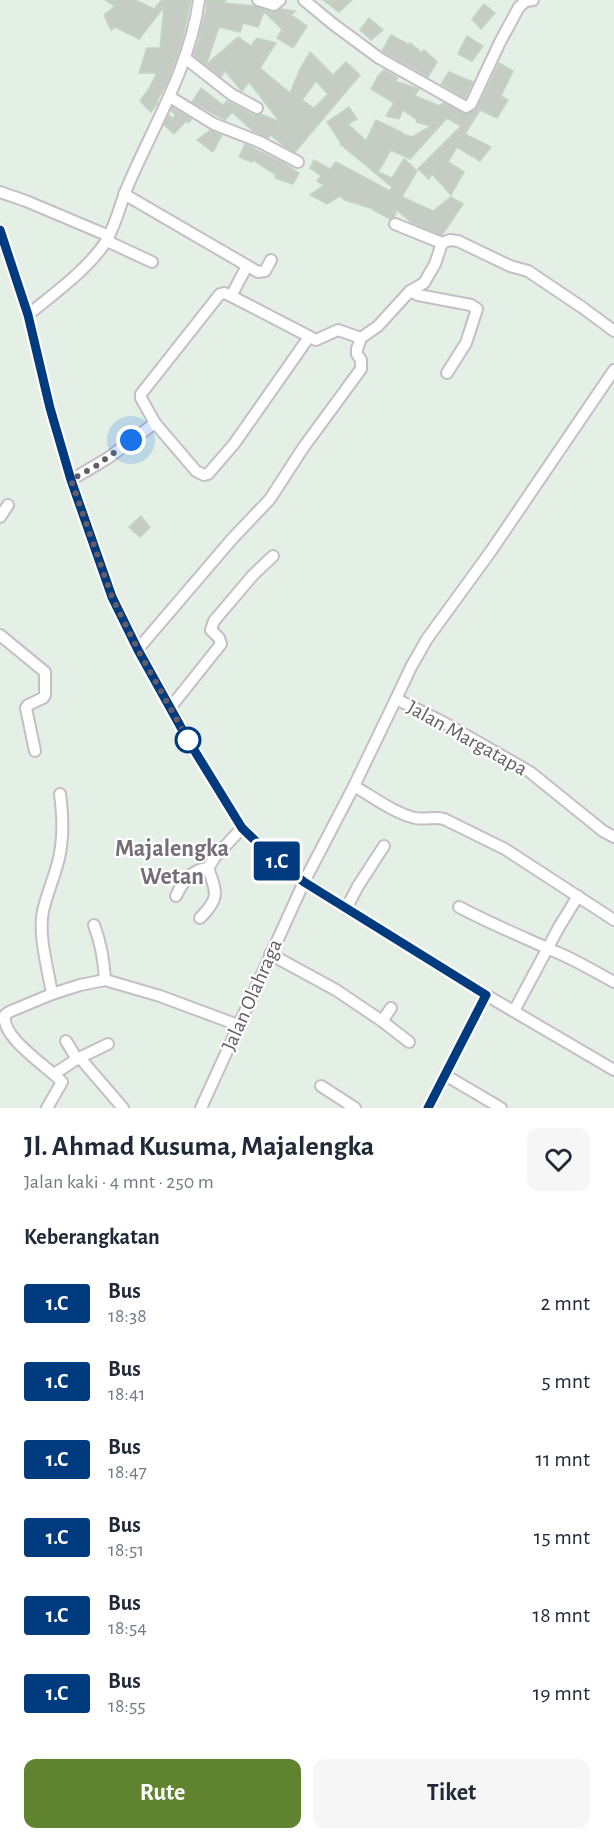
<!DOCTYPE html>
<html lang="id">
<meta charset="utf-8">
<style>
:root{--surface:#fff;--page:#f6f6f7;--text:#1f2937;--muted:#747a83;--accent:#608330}
body{margin:0;font-family:"Alegreya Sans",sans-serif;background:var(--page);color:var(--text);height:100vh;display:flex;flex-direction:column;font-size:22px;white-space:nowrap}
*{box-sizing:border-box;margin:0}
p{font-size:20px;color:var(--muted)}
.icon{flex:none;width:33px;height:33px;fill:none;stroke:currentColor;stroke-width:2;stroke-linecap:round;stroke-linejoin:round}
.map{position:relative;height:1108px;overflow:hidden}
.details{display:flex;flex-direction:column;background:var(--surface);flex:1}
.details>*{flex:none}
.badge{padding:0 12px;border-radius:4px;font-size:21px;line-height:39px}
.you{position:absolute;width:30px;height:30px;margin:-15px;border:4px solid #fff;border-radius:50%;background:#1a73e8;box-shadow:0 0 0 9px #1a73e833}
.map>.badge{position:absolute;translate:-50% -50%;box-shadow:0 0 0 3px #fff}
h2{padding:0 24px;font-size:22px;line-height:54px}
.round{display:grid;place-items:center;flex:none;width:63px;height:63px;border-radius:12px;background:var(--page)}
.headline{display:flex;align-items:center;justify-content:space-between;height:102px;padding:0 24px}
h1{font-size:28px;font-weight:700;line-height:45px}
.primary-button{display:flex;gap:12px;margin-top:auto;padding:12px 24px}
.primary-button a{flex:1;height:69px;border-radius:12px;background:var(--accent);color:#fff;font-size:24px;font-weight:700;line-height:69px;text-align:center}
.primary-button a+a{background:var(--page);color:var(--text)}
ul{padding:0;list-style:none}
li{display:flex;align-items:center;gap:18px;height:78px;padding:0 24px}
li div{flex:1}
li b{display:block;font-size:22px}
li em{font-style:normal}
li .badge{min-width:66px;font-weight:700;text-align:center}
.map>svg:first-child{display:block}
.building{fill:#c4ccc3;stroke:#c3d5c2;stroke-width:1.5;fill-rule:evenodd}
.lines{fill:none;stroke-linecap:round;stroke-linejoin:round}
.minor-casing{stroke:#c5bec6;stroke-width:14}
.minor{stroke:#fff;stroke-width:10}
.line-casing{stroke:#fff;stroke-width:14}
.line{stroke:#003b80;stroke-width:9}
.walk{stroke:#645c66;stroke-width:6;stroke-dasharray:0 10.8}
.stop-dot{fill:#fff;stroke:#003b80;stroke-width:3}
.labels{text-anchor:middle;dominant-baseline:central;stroke-width:4.5;stroke-linejoin:round;paint-order:stroke}
.street-label{font-size:21px;fill:#645c66;stroke:#fff}
.quarter-label{font-size:24px;font-weight:bold;fill:#756d78;stroke:#fff}
</style>
<div class="map">
<svg width="614" height="1108" viewBox="0 0 614 1108">
<rect width="100%" height="100%" fill="#e4f0e5"/>
<!-- building -->
<g class="building">
<polygon points="105,0 135,0 154,9 162,0 191,0 182,42 167,83 157,101 158,102 151,112 140,101 150,87 157,73 139,73 147,48 160,48 164,7 139,39 115,27 111,30 104,15 115,6"/>
<polygon points="206,0 226,0 224,3 254,6 272,12 281,9 295,11 291,15 307,26 293,48 277,38 282,29 264,12 258,27 243,23 240,32 219,27 206,65 193,55 200,37 199,37 206,10"/>
<polygon points="323,0 352,0 339,12"/>
<polygon points="484,4 495,13 481,29 472,19"/>
<polygon points="369,18 383,30 371,40 360,30"/>
<polygon points="391,35 409,45 410,43 422,53 424,50 437,62 428,77 382,51"/>
<polygon points="467,36 483,46 472,61 458,54"/>
<path d="M238,37L251,46L257,38L276,43L260,68L290,93L300,69L310,52L333,75L346,62L360,75L295,152L285,147L271,135L268,138L253,131L232,112L225,120L192,102L201,88L223,105L227,101L253,115L261,114L280,122L249,82L242,91L225,71L221,77L206,65ZM316,81L328,94L314,108L302,100Z"/>
<polygon points="499,63 513,71 501,96 508,100 497,118 480,110 465,134 491,147 480,161 457,147 448,162 464,172 451,195 432,174 429,179 418,169 461,126 447,118 410,159 391,150 378,172 392,178 404,159 417,171 402,197 433,211 451,197 463,204 442,235 412,223 397,210 394,217 390,219 373,210 373,209 345,200 340,196 327,204 310,195 324,185 317,181 321,176 310,168 314,160 330,169 336,162 390,191 392,187 340,144 341,143 327,122 349,107 357,119 348,124 366,141 376,120 401,132 406,136 406,135 412,137 431,126 416,122 417,120 403,110 399,119 386,116 394,103 371,89 378,76 384,70 398,78 395,81 419,89 415,96 440,106 443,103 467,114 478,107"/>
<polygon points="449,72 473,82 465,98 441,84"/>
<polygon points="172,107 192,119 188,123 186,121 174,134 164,125 169,115 173,119 175,114 171,111"/>
<polygon points="210,130 222,135 213,152 197,140"/>
<polygon points="245,144 285,164 299,173 293,184 275,178 276,175 253,160 252,162 239,157"/>
<polygon points="141,516 150,527 140,537 129,527"/>
</g>
<g class="lines">
<!-- minor casing -->
<g class="minor-casing">
<g id="minor">
<polyline points="258,0 274,5 280,0"/>
<polyline points="304,0 333,24 379,58 466,107 471,104 500,42 519,7 526,1 533,0"/>
<polyline points="185,58 231,94 257,108"/>
<polyline points="170,97 214,124 260,142 298,162"/>
<polyline points="0,192 26,201 109,236"/>
<polyline points="124,194 258,272 265,271 271,260"/>
<polyline points="395,224 442,243 450,240 458,241 510,266 528,271 583,308 614,331"/>
<polyline points="0,230 28,315 50,408 71,480 112,597 138,649 188,740 242,828 269,854 304,882 486,995 614,1070"/>
<polyline points="107,241 152,262"/>
<polyline points="410,291 418,295 471,305 477,309 466,343 447,373"/>
<polyline points="231,296 247,266"/>
<path d="M28,315C53,294 87,270 105,243C115,228 121,201 129,183C155,123 190,66 199,0"/>
<polyline points="309,337 234,444 208,474 204,475 196,471 155,423 141,398 141,394 220,294 224,293 231,296 316,340 338,330 361,338"/>
<polyline points="71,480 108,458 155,423"/>
<polyline points="0,517 8,505"/>
<polyline points="0,635 45,672 45,695 43,698 28,705 26,708 35,751"/>
<polyline points="138,649 232,539 270,499 303,448 361,369 361,360 357,354 357,349 361,338 378,326 410,291 424,283 435,264 442,243"/>
<polyline points="396,699 411,667 427,639 491,551 614,370"/>
<polyline points="170,708 221,644 219,638 211,630 214,621 253,575 273,556"/>
<path d="M354,786C373,797 394,813 415,818C425,820 434,816 444,819L505,849L614,920"/>
<path d="M176,896C183,881 191,870 208,868"/>
<path d="M459,907C491,924 523,937 556,952C576,960 595,972 614,982"/>
<polyline points="346,909 358,886 384,846"/>
<path d="M200,918C220,898 217,893 208,868L215,857L242,828"/>
<path d="M94,925C101,943 104,961 105,980"/>
<polyline points="270,954 336,990 382,1021 409,1042"/>
<path d="M52,994C48,968 38,937 43,911C47,893 55,876 59,858C64,836 63,816 60,794"/>
<polyline points="514,1011 559,927 578,896"/>
<polyline points="382,1021 391,1008"/>
<polyline points="66,1041 77,1059"/>
<polyline points="80,1058 123,1108"/>
<polyline points="54,1074 77,1059 108,1044"/>
<polyline points="445,1075 501,1108"/>
<polyline points="321,1086 355,1108"/>
<path d="M47,1108L62,1082C48,1067 0,1037 5,1015L9,1012L52,994L80,985L105,980L160,996L238,1025"/>
<polyline points="201,1108 304,882 354,786 396,699 443,722 530,772 603,831 614,837"/>
<polyline points="428,1108 486,995"/>
</g>
</g>
<!-- minor -->
<use href="#minor" class="minor"/>
</g>
<g class="lines">
<!-- line casing -->
<g class="line-casing">
<polyline id="line" points="0,230 28,315 50,408 71,480 112,597 138,650 188,740 242,828 269,854 304,882 486,995 428,1108"/>
</g>
<!-- line -->
<use href="#line" class="line"/>
<!-- walk -->
<polyline class="walk" points="131,440 96,466 71,480 112,597 138,650 188,740"/>
</g>
<!-- markers -->
<circle class="stop-dot" cx="188" cy="740" r="12"/>
<g class="labels">
<!-- street labels -->
<g class="street-label">
<text transform="translate(467 738) rotate(29)">Jalan Margatapa</text>
<text transform="translate(252 995) rotate(-66)">Jalan Olahraga</text>
</g>
<!-- quarter labels -->
<g class="quarter-label">
<text x="172" y="849">Majalengka<tspan x="172" dy="28">Wetan</tspan></text>
</g>
</g>
</svg>
<div class="you" style="left:131px;top:440px"></div>
<b class="badge" style="left:277px;top:861px;background:#003b80;color:#fff">1.C</b>
</div>
<section class="details">
<div class="headline"><div><h1>Jl. Ahmad Kusuma, Majalengka</h1><p>Jalan kaki · 4 mnt · 250 m</p></div><a class="round"><svg class="icon" aria-label="heart" viewBox="0 0 24 24"><path d="M12 20l-8-8c-3-5 5-10 8-4 3-6 11-1 8 4z"/></svg></a></div>
<h2>Keberangkatan</h2>
<ul>
<li><span class="badge" style="background:#003b80;color:#fff">1.C</span><div><b>Bus</b><p>18:38</p></div><em>2 mnt</em></li>
<li><span class="badge" style="background:#003b80;color:#fff">1.C</span><div><b>Bus</b><p>18:41</p></div><em>5 mnt</em></li>
<li><span class="badge" style="background:#003b80;color:#fff">1.C</span><div><b>Bus</b><p>18:47</p></div><em>11 mnt</em></li>
<li><span class="badge" style="background:#003b80;color:#fff">1.C</span><div><b>Bus</b><p>18:51</p></div><em>15 mnt</em></li>
<li><span class="badge" style="background:#003b80;color:#fff">1.C</span><div><b>Bus</b><p>18:54</p></div><em>18 mnt</em></li>
<li><span class="badge" style="background:#003b80;color:#fff">1.C</span><div><b>Bus</b><p>18:55</p></div><em>19 mnt</em></li>
</ul>
<div class="primary-button"><a>Rute</a><a>Tiket</a></div>
</section>
